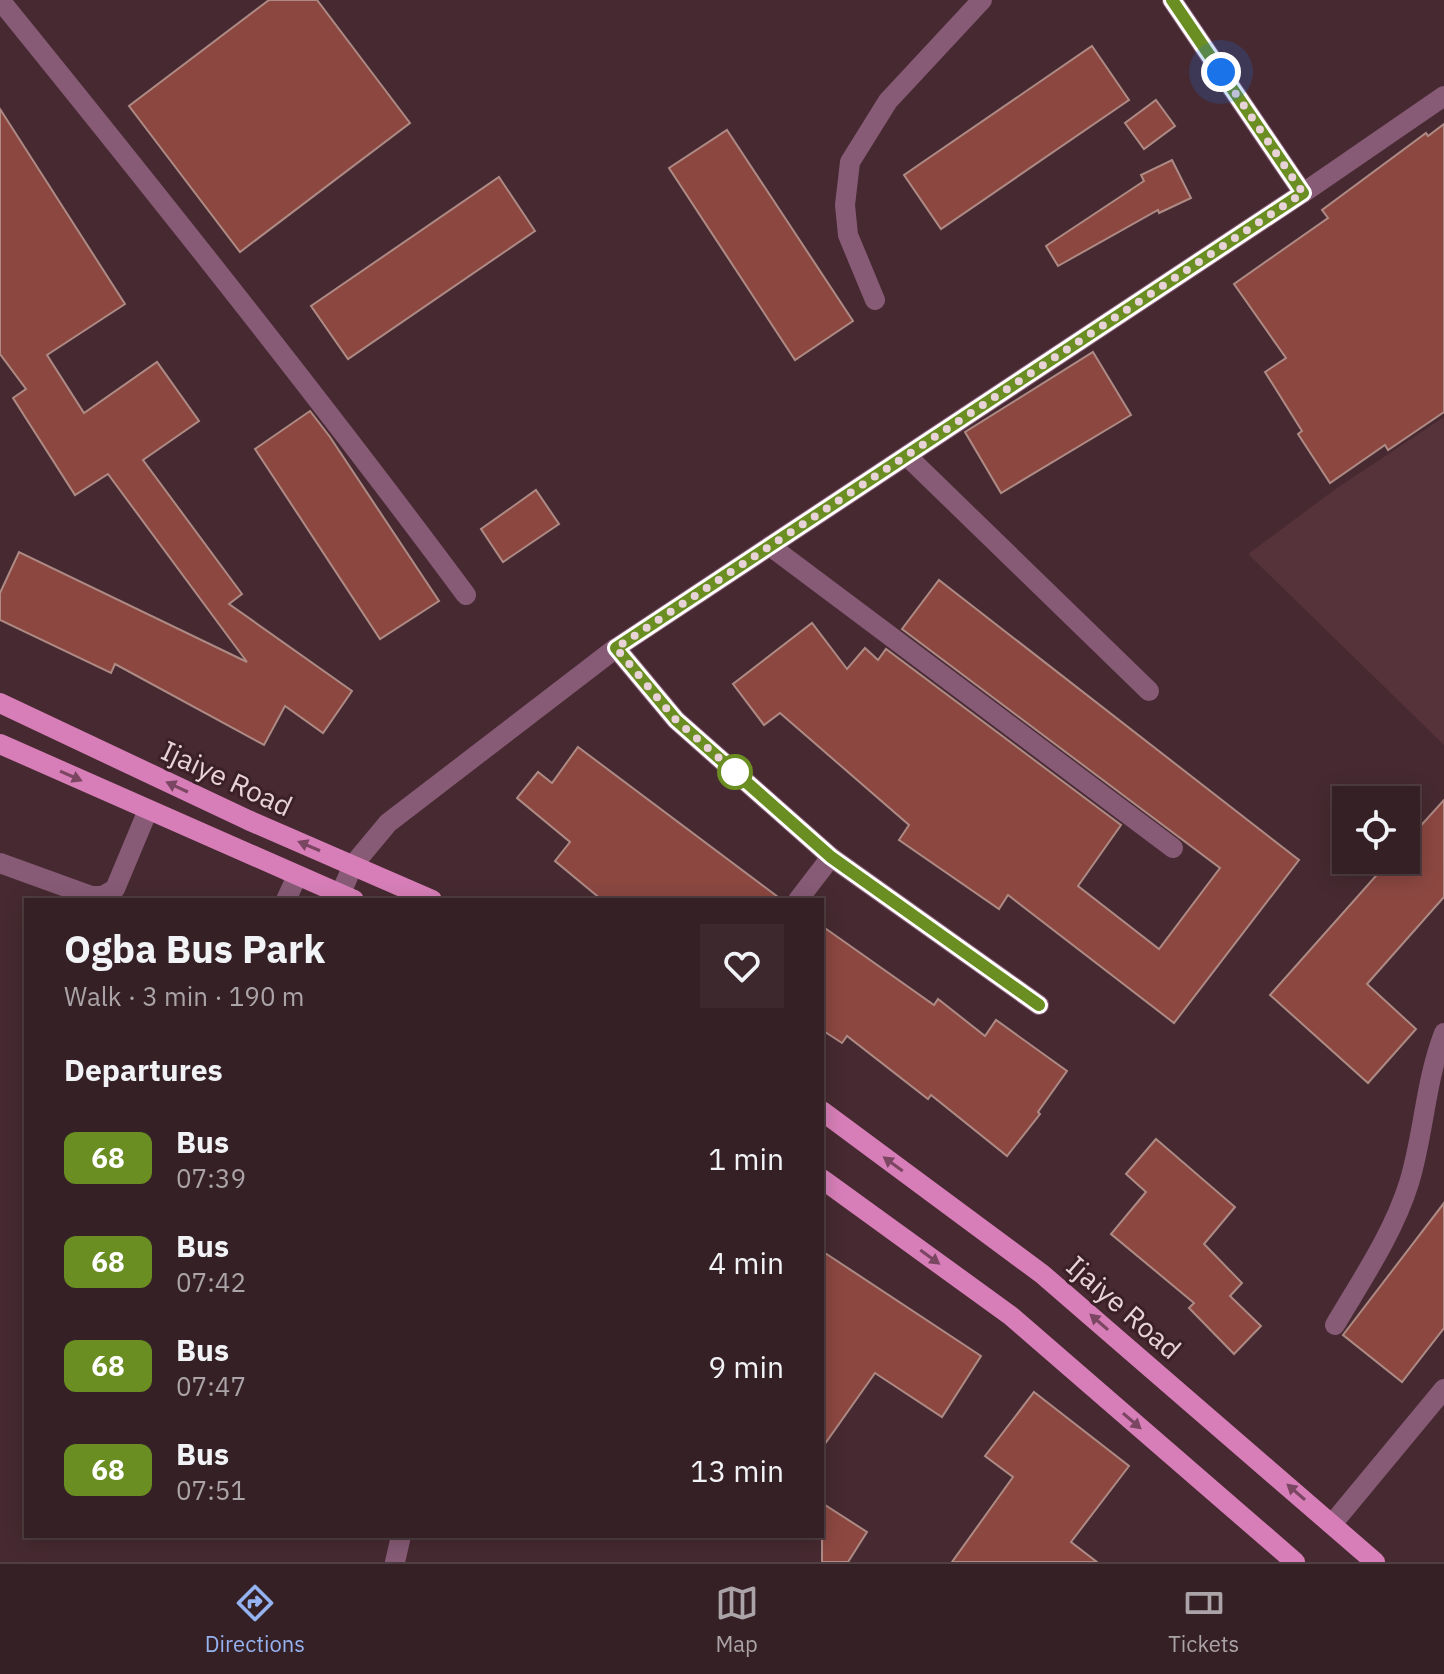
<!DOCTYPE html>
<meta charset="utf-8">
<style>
:root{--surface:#352025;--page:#3d282d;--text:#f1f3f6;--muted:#aaa3a7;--line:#4f3e42;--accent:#95b2f1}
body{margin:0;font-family:"IBM Plex Sans",sans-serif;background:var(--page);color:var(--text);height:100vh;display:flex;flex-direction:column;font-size:30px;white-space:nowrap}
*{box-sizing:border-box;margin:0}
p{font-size:26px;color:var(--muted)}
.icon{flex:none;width:44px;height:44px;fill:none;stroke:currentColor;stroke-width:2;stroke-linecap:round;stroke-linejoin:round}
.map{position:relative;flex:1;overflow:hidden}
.sheet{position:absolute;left:24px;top:898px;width:800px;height:640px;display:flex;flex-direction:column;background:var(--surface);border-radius:0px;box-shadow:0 4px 20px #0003,0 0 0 2px var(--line)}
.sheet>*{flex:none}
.badge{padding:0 16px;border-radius:12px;font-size:28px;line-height:52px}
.buttons{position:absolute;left:1332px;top:786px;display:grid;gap:16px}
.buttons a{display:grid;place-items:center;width:88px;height:88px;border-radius:0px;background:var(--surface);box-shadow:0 4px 20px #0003,0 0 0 2px var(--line);font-size:40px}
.you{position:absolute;width:40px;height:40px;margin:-20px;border:6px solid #fff;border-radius:50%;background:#1a73e8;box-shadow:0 0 0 12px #1a73e833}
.map>.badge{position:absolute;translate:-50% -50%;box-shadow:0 0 0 4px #fff}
h2{padding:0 40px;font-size:30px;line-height:72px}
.round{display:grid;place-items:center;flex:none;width:84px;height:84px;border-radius:0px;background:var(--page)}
.head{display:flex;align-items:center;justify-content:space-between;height:136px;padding:0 40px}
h1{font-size:38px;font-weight:700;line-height:60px}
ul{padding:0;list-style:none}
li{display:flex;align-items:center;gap:24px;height:104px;padding:0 40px}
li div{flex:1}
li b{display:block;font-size:30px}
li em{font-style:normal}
li .badge{min-width:88px;font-weight:700;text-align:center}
.tabs{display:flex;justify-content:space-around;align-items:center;height:112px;border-top:2px solid var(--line);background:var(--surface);font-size:22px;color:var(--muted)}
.tabs a{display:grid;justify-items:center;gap:4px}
.tabs .on{color:var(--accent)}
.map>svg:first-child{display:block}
.built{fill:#56323b}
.building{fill:#8c4741;stroke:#ae8a85;stroke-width:2}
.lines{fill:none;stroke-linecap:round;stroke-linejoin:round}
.minor{stroke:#875b76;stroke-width:20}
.major{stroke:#d77eb8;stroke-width:20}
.oneway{fill:#7a4661}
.line-casing{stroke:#fff;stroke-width:18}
.line{stroke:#6b8e23;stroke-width:12}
.walk{stroke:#e8d4d8;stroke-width:8;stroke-dasharray:0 14.4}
.stop-dot{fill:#fff;stroke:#6b8e23;stroke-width:4}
.labels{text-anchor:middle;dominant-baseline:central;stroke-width:6;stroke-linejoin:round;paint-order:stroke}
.street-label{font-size:28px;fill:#e8d4d8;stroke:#3c2027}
</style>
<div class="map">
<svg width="1444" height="1562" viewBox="0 0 1444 1562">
<rect width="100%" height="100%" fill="#472a31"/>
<!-- built -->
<polygon class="built" points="1444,417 1444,745 1248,554 1337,488"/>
<!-- building -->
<g class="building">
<polygon points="269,0 317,0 410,123 240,252 129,106"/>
<polygon points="1092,46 1129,100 941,229 904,175"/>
<polygon points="1156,100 1175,126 1144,149 1125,123"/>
<polygon points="0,109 125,304 47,355 84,413 157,362 199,421 143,460 242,594 229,604 352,691 323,733 285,706 264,745 115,664 111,673 0,620 0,593 19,552 247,662 108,474 75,495 13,398 26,389 0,354"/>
<polygon points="1444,124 1444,412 1388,450 1385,445 1330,483 1298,434 1302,431 1265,372 1286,358 1234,284 1328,218 1322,210 1426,133 1428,136"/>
<polygon points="727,130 853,321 795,360 669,168"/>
<polygon points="1172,160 1191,198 1159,213 1158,210 1058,266 1046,246 1144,181 1141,175"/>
<polygon points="499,177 535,231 348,359 311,306"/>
<polygon points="1093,352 1131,415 1001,493 965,432"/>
<polygon points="310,411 330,437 439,601 380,639 255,449"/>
<polygon points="536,490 559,524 503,562 481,529"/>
<polygon points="939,580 1299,860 1174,1023 1008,895 999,909 899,840 909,825 780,713 764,725 733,684 812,623 847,669 865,648 878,660 886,649 1121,825 1078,886 1159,949 1220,868 902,629"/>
<polygon points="578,747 782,900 602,900 555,861 570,842 517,798 538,772 552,783"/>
<polygon points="1444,800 1444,897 1367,984 1416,1029 1368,1083 1270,995 1390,860 1406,860 1406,842"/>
<polygon points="822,926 934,1005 938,999 985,1036 996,1020 1067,1071 1038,1112 1040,1114 1007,1156 931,1095 928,1099 847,1036 842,1043 822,1030"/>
<polygon points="1156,1139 1235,1207 1204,1244 1242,1283 1230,1296 1261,1326 1234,1354 1189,1308 1194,1303 1111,1234 1146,1192 1126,1174"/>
<polygon points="1444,1203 1444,1328 1402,1382 1343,1335"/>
<polygon points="822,1251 981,1356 942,1417 875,1373 822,1448"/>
<polygon points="1034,1392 1129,1466 1071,1542 1097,1562 952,1562 1013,1477 985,1456"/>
<polygon points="822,1503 867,1532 848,1562 822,1562"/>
</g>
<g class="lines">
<!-- minor -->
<g class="minor">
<path d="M0,0C159,196 316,393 466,595"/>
<polyline points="1172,0 1303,193"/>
<polyline points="875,300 848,235 845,205 850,162 888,101 982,0"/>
<polyline points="907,456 1149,691"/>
<polyline points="770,546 1173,848"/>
<polyline points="616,648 676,720 831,857 1039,1005"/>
<polyline points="0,863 91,896 103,896 115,889 148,810"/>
<polyline points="341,893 353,865 388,823 616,648 1303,193 1444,96"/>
<polyline points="286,900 297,876"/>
<polyline points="798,900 831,857"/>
<path d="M1335,1325C1362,1279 1393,1234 1409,1183C1424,1134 1425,1082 1444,1033"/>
<polyline points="1333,1523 1444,1389"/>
<polyline points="395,1562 401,1536"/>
</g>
<!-- major -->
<g class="major">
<polyline points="0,703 248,820 432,900"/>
<polyline points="0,744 354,900"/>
<polyline points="822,1111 1042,1274 1375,1562"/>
<polyline points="822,1179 1011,1316 1295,1562"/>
</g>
</g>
<!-- one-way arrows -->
<defs><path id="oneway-solid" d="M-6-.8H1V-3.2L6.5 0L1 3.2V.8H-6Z" transform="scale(2)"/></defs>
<g class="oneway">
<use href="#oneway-solid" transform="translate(71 776) rotate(24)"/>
<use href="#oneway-solid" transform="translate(177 787) rotate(-155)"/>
<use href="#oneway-solid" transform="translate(309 846) rotate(-157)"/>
<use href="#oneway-solid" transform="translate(893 1164) rotate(-144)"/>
<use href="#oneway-solid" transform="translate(930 1257) rotate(36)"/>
<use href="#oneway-solid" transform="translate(1099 1322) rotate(-139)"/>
<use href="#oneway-solid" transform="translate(1132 1421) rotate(41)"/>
<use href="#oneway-solid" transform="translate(1296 1492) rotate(-139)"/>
</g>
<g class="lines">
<!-- line casing -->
<g class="line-casing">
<polyline id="line" points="1039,1005 831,857 676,720 616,648 1303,193 1172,0"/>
</g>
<!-- line -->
<use href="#line" class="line"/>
<!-- walk -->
<polyline class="walk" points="735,772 743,779 676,720 616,648 1303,193 1221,72"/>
</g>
<!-- markers -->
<circle class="stop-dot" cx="735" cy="772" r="16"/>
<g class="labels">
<!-- street labels -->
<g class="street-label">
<text transform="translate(227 778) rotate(25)">Ijaiye Road</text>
<text transform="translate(1124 1307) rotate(41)">Ijaiye Road</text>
</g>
</g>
</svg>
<div class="buttons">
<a><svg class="icon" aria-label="locate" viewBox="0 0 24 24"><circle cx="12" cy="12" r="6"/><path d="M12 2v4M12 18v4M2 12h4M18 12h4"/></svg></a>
</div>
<div class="you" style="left:1221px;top:72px"></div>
<section class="sheet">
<div class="head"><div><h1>Ogba Bus Park</h1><p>Walk · 3 min · 190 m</p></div><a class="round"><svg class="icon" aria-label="heart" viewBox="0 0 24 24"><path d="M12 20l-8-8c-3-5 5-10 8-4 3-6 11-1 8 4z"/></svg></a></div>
<h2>Departures</h2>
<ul>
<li><span class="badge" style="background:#6b8e23;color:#fff">68</span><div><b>Bus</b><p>07:39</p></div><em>1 min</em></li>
<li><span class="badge" style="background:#6b8e23;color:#fff">68</span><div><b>Bus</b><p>07:42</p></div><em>4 min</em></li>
<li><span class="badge" style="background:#6b8e23;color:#fff">68</span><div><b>Bus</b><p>07:47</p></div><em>9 min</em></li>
<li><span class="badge" style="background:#6b8e23;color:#fff">68</span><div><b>Bus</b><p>07:51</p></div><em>13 min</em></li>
</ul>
</section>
</div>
<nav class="tabs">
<a class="on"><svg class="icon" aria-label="directions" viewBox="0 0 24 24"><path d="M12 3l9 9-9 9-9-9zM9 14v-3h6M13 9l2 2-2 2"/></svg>Directions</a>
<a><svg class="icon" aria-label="map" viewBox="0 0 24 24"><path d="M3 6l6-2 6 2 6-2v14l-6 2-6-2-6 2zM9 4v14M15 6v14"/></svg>Map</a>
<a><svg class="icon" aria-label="tickets" viewBox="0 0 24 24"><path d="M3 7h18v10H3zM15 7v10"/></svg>Tickets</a>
</nav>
